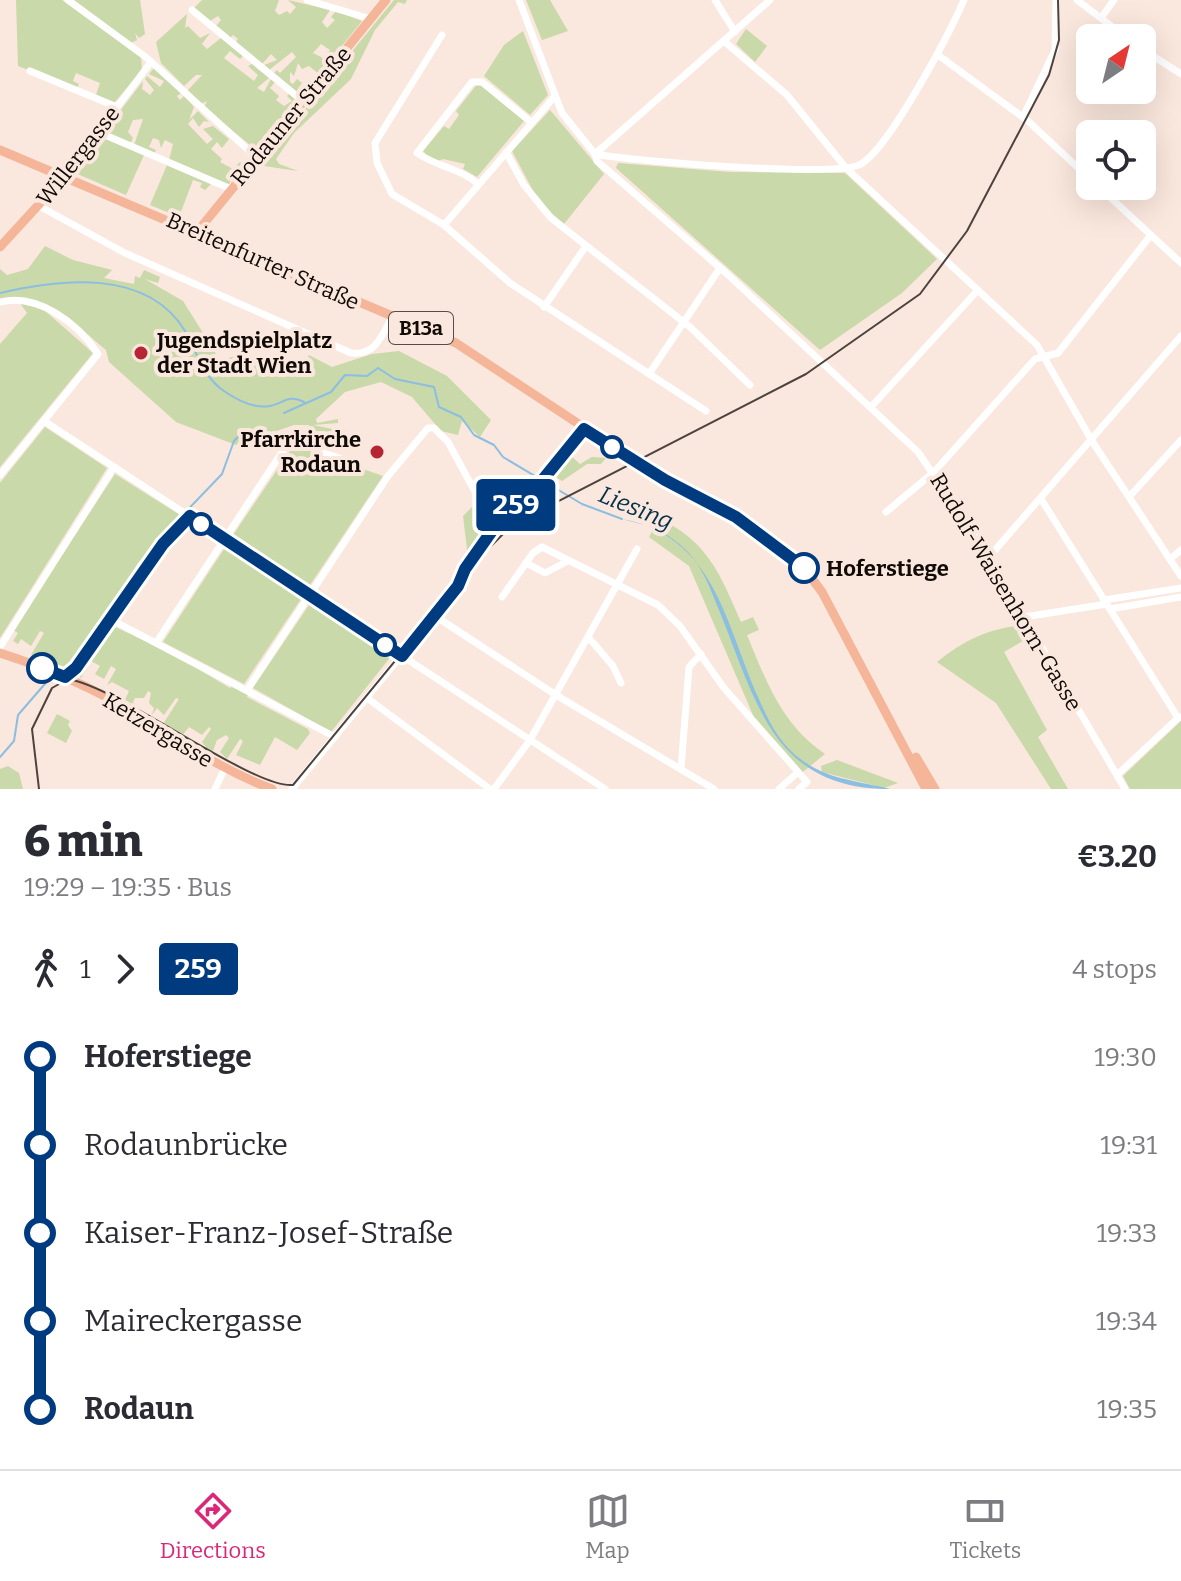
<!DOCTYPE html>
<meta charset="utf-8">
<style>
:root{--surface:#fff;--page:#f2f2f3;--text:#2b2b33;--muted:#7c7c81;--line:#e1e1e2;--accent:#db2777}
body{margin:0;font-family:Bitter,serif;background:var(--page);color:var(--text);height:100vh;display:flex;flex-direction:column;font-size:30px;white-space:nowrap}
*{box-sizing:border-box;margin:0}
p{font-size:26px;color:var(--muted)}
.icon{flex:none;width:44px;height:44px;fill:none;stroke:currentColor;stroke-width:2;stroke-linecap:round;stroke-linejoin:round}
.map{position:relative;height:789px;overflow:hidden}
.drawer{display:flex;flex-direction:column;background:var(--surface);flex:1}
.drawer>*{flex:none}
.badge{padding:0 16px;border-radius:6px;font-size:28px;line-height:52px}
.needle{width:52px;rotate:35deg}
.tools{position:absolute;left:1076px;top:24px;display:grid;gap:16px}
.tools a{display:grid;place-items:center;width:80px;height:80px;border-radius:12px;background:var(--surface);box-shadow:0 8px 32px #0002;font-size:40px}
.map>.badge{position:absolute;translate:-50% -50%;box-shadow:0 0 0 4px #fff}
.legs{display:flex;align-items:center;gap:12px;height:88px;padding:0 24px;font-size:26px}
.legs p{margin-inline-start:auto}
.overview{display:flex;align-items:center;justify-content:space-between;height:136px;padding:0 24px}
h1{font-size:44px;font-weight:800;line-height:60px}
ul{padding:0 24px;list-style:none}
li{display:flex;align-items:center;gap:28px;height:88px;font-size:30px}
li i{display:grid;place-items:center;width:12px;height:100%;margin:0 10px;background:currentColor}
li i::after{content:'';width:20px;height:20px;margin:-10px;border:6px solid;border-radius:50%;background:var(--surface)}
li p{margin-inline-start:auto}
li:first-child i{background:linear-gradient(#0000 50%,currentColor 0)}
li:last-child i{background:linear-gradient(currentColor 50%,#0000 0)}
.menu{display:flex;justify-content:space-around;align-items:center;height:112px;border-top:2px solid var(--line);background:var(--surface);font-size:22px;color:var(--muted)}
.menu a{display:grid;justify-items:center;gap:4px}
.menu .active{color:var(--accent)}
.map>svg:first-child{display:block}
.green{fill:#c9d9a9}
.water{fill:#8bbee0}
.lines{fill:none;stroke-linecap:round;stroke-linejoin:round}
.stream{stroke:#8bbee0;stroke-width:2}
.minor{stroke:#fff;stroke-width:7}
.major{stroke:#f4b598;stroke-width:9}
.tram{stroke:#4c433e;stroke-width:2}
.line-1-casing{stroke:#fff;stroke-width:18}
.line-1{stroke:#003b80;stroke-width:12}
.poi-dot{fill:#b62533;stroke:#fae7dd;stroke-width:3}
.stop-1-dot{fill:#fff;stroke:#003b80;stroke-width:4}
.labels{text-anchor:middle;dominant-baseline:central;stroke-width:8;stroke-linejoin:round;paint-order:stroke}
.shield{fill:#fae7dd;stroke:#574d48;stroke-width:2}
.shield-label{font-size:20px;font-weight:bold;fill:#110b08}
.street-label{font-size:22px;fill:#110b08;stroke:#fae7dd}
.poi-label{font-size:22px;font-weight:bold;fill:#110b08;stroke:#fae7dd;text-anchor:start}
.stop-label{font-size:22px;font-weight:bold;fill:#110b08;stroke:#fae7dd;text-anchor:start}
.water-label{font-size:24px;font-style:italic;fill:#063149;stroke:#fae7dd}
</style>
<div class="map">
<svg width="1181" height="789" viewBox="0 0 1181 789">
<rect width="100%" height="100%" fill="#fae7dd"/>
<!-- green -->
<g class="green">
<polygon points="16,0 62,0 141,57 142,70 114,103 96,95 100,83 76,73 73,81 79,84 77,88 18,66"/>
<polygon points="73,0 140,0 145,34 139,38 135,33 137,40 131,43"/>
<polygon points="202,0 279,0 275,11 279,15 287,11 290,14 296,7 288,0 330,10 322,22 327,28 335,20 331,17 336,11 362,21 332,58 327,54 330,50 321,44 313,53 329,61 319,74 309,66 302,69 298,63 294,76 290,72 290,82 293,84 297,79 302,83 298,88 300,90 306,84 309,86 301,96 274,73 277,70 280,73 296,57 292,52 269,70 264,65 277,60 271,54 262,64 236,42 238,39 233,35 230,38 216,26 221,20 218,16 210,21 194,8"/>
<polygon points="394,0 407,0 405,4 398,2 375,30 351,79 294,133 276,159 279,164 298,171 264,166 261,163"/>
<polygon points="526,0 550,0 568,31 542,40"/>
<polygon points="187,14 185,28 188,26 200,38 210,33 202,44 207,49 221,38 243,56 240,59 230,51 224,58 254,81 258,75 248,66 252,64 269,78 257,88 264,92 271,79 275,82 270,88 279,96 276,100 284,106 292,101 287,96 289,94 297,100 256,150 204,107 207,101 201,104 188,90 202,75 196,75 184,86 161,63 156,42"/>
<polygon points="746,29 767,46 755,62 736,44"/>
<polygon points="523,31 548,95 530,115 484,76 504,45"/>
<polygon points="154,68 181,93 177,96 180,100 184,96 194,107 189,120 198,111 209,122 204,121 199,127 193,118 188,124 207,144 213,139 203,129 213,126 229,139 222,148 217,142 211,149 222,159 220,162 233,169 240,162 244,165 228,185 169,160 173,144 165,140 161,148 159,140 153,138 149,147 156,150 154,154 134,145 143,119 133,120 128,132 133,138 130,144 104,132 143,81 142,89 150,95 154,90 145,79 147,76 160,87 164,81 149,74"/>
<polygon points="478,83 524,121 477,177 463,169 465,164 443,159 434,163 423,151 444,126 449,129 459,115 456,111"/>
<polygon points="550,110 604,174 564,224 539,202 512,151"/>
<polygon points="101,136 144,155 126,195 73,172"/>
<polygon points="618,163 730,172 845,173 937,259 902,293 820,350 616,168"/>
<polygon points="167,165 211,184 205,190 200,187 202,183 193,180 179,217 150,205"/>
<path d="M45,246L73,260L112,270L104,278L134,284L135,276L140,278L144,270L160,277L158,283L145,279L183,301L220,360L236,356L298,377L309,355L332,367L372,354L399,351L447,376L491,420L480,437L462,421L458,435L441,431L412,397L381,382L345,392L316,419L317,423L338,419V423L313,425L347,432L344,449L307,442L309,425H294L236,445L176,422L109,362L106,350C73,323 46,290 0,299V269L7,275L28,269Z"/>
<polygon points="20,303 44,310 93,353 0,467 0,344 27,313"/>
<polygon points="45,427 107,468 0,638 0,483"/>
<polygon points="294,445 383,476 308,588 231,538"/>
<polygon points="570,455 580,464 592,457 606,458 601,464 587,464 562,481 553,475"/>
<polygon points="115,474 180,515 138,563 75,662 58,669 31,655 44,633 40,631 31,646 21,639 18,644 13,641 18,633 13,630"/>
<polygon points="475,504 496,518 468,557 463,516"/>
<path d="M659,518C709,543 720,574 741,622L753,617L759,630L747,635C766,681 782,725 825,754L799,775L756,722L689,566L649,537Z"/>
<polygon points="226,546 303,596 244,684 163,642"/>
<polygon points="311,602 392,655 331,732 253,688"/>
<polygon points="111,625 173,654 230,688 233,685 248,694 247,697 308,729 310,733 297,750 275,737 260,765 236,755 243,741 240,739 227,759 220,752 229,738 226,735 217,740 211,756 204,751 206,747 202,742 211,729 209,727 202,735 189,727 181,737 163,724 179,699 176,698 164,715 157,708 152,715 154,708 149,703 151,693 148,691 144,698 135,698 133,702 140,708 125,700 129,691 112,682 107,685 116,669 111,666 104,679 95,674 100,666 91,661 81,678 78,676"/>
<path d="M1021,625L1028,638L1004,652L1047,730L1038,737L1068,789H1051L996,703L937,662C964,640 988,629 1021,625Z"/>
<polygon points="57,714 70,721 68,725 72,731 66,743 47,733"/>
<polygon points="1181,721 1181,789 1130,789 1123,776"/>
<polygon points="837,760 898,783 884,788 822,772 821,766"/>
<polygon points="8,766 19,773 23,789 0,789 0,769"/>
</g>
<!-- water -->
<path class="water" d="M622,519C714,536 725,622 758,697C769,722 780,745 803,761C830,780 859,781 890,789C772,789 756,700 719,610C709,585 700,560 678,543C662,529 642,524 622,519Z"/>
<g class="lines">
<!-- stream -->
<g class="stream">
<path d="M0,293C60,279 147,268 185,331C197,352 203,377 224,391C237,400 254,409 270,406C285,403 287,394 304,402"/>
<polyline points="284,413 331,392 345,375 367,376 378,368 395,379 434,387 439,407 461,417 474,435 494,445 503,457 582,504 622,519"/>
<polyline points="94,637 150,549 222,474 234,441 246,429"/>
<polyline points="61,670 73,664"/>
<polyline points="0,757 14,741 18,715 50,678"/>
</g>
<!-- minor -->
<g class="minor">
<polyline points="68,0 147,58 257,158"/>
<polyline points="307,0 371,19"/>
<polyline points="519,0 562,113 595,154 597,161 726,273 918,452 989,557 1125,789"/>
<polyline points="715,0 735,32"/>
<polyline points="1077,0 1127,38"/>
<polyline points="192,10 304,102"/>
<polyline points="1101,18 1114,0"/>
<polyline points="442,35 375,143 377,163 392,194 444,225 510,283 706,411"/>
<polyline points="725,42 787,95 846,168 1037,345 1092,441 1181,576"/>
<polyline points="1142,49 1181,74"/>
<polyline points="938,55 1028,121 1090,179"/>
<polyline points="30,71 117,107"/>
<polyline points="1023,117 1055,50 1056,0"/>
<polyline points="98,132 231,189"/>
<polyline points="506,152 524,185 551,218 690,327 750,385"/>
<path d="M595,154C630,161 838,178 861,164C890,147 949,34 964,0"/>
<polyline points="595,154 770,0"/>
<polyline points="65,176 151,62"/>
<path d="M478,184C460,168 437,167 417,153L472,82H482L531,122"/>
<polyline points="1098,186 1181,263"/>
<path d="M39,206L125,253L351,353C375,356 382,336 392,317"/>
<polyline points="444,225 555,96"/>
<path d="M0,302C38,293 78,323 98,354L0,475"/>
<polyline points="544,307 586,246"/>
<polyline points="649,374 720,268"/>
<polyline points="871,407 978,290"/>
<polyline points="44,421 605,789"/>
<polyline points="1129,497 1181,440"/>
<polyline points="1041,499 1178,718"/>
<polyline points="886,512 934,472 1035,359 1058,353 1151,235"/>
<polyline points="989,557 1181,336"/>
<polyline points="1170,559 1181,550"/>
<polyline points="526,563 545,573 566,562"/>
<polyline points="502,597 533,553 542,547 658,605 680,626 724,688 807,782 799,789"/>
<polyline points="1104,600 1181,588"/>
<polyline points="1110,609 1181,597"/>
<polyline points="435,616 556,695 714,789"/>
<polyline points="1024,617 1107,604"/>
<polyline points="110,619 335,737"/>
<polyline points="589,638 613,666 621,683"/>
<polyline points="156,643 290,440 339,458"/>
<polyline points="0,647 114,467"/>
<polyline points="65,677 81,661 163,544 190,516"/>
<polyline points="247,690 388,476 428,428 434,428 448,442 479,499 501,518"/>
<polyline points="367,698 490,789"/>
<polyline points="681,769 689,667 701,654"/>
<polyline points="1117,775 1179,717"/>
<polyline points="215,789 224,770"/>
<path d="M292,789L458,586C482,523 545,484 584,429"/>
<polyline points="494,789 530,740 637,549"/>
<polyline points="779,789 797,773"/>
</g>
<!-- major -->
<g class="major">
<polyline points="0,150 456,343 644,467 736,517 775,544 804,568 822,592 926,789"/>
<polyline points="197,232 386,0"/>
<polyline points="0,247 65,176"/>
<path d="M0,653C47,668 94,688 136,714C183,742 219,769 272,789"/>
<polyline points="916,757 935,789"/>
</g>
<!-- tram -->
<path class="tram" d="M39,789L32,729L52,688L68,679C121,688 253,789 293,785L483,554L512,525L806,374L920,294L967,231L1049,75L1059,40L1058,0"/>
</g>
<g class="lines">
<!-- line-1 casing -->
<g class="line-1-casing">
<polyline id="line-1" points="42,668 65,677 76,668 163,544 190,516 402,656 458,586 465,569 501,518 536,488 584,429 665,480 736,517 804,568"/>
</g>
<!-- line-1 -->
<use href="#line-1" class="line-1"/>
</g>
<!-- markers -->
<g class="poi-dot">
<circle cx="141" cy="353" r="8"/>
<circle cx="377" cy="452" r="8"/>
</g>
<g class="stop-1-dot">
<circle cx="612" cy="447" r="10"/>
<circle cx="201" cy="524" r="10"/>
<circle cx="804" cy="568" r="14"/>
<circle cx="385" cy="645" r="10"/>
<circle cx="42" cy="668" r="14"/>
</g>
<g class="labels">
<!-- shield labels -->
<rect class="shield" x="389" y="312" width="64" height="32" rx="6"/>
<g class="shield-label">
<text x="421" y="328">B13a</text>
</g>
<!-- street labels -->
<g class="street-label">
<text transform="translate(291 116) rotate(-50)">Rodauner Straße</text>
<text transform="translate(78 156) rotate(-52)">Willergasse</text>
<text transform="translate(263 261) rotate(24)">Breitenfurter Straße</text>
<text transform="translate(1006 592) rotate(59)">Rudolf-Waisenhorn-Gasse</text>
<text transform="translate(158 730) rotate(31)">Ketzergasse</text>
</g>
<!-- poi labels -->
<g class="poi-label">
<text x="157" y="340">Jugendspielplatz<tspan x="157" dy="25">der Stadt Wien</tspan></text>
<text x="361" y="439" text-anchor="end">Pfarrkirche<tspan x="361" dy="25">Rodaun</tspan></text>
</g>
<!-- stop labels -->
<g class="stop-label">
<text x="826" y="568">Hoferstiege</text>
</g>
<!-- water labels -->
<g class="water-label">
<text transform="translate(636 508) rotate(22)">Liesing</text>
</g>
</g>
</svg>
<div class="tools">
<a><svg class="needle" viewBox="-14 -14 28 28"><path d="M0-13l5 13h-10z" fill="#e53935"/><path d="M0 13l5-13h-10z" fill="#7c7c81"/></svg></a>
<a><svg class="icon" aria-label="locate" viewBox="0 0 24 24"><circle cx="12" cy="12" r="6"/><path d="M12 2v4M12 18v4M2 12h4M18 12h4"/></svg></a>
</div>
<b class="badge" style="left:516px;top:505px;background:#003b80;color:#fff">259</b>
</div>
<section class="drawer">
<div class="overview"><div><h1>6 min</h1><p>19:29 – 19:35 · Bus</p></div><b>€3.20</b></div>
<div class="legs"><svg class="icon" aria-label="walk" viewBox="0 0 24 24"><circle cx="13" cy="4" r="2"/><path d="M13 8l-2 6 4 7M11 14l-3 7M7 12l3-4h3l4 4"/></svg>1<svg class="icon" aria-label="forward" viewBox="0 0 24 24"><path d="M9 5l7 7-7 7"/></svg><b class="badge" style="background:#003b80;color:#fff">259</b><p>4 stops</p></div>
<ul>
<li><i style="color:#003b80"></i><b>Hoferstiege</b><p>19:30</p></li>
<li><i style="color:#003b80"></i><span>Rodaunbrücke</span><p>19:31</p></li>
<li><i style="color:#003b80"></i><span>Kaiser-Franz-Josef-Straße</span><p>19:33</p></li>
<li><i style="color:#003b80"></i><span>Maireckergasse</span><p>19:34</p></li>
<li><i style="color:#003b80"></i><b>Rodaun</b><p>19:35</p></li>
</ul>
</section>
<nav class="menu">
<a class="active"><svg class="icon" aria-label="directions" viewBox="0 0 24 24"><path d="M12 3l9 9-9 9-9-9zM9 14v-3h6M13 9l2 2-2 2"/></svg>Directions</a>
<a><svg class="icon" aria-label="map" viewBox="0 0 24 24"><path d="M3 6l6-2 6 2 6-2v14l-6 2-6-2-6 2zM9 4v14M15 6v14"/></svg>Map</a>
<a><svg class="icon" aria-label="tickets" viewBox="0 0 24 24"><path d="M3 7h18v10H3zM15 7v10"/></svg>Tickets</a>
</nav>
